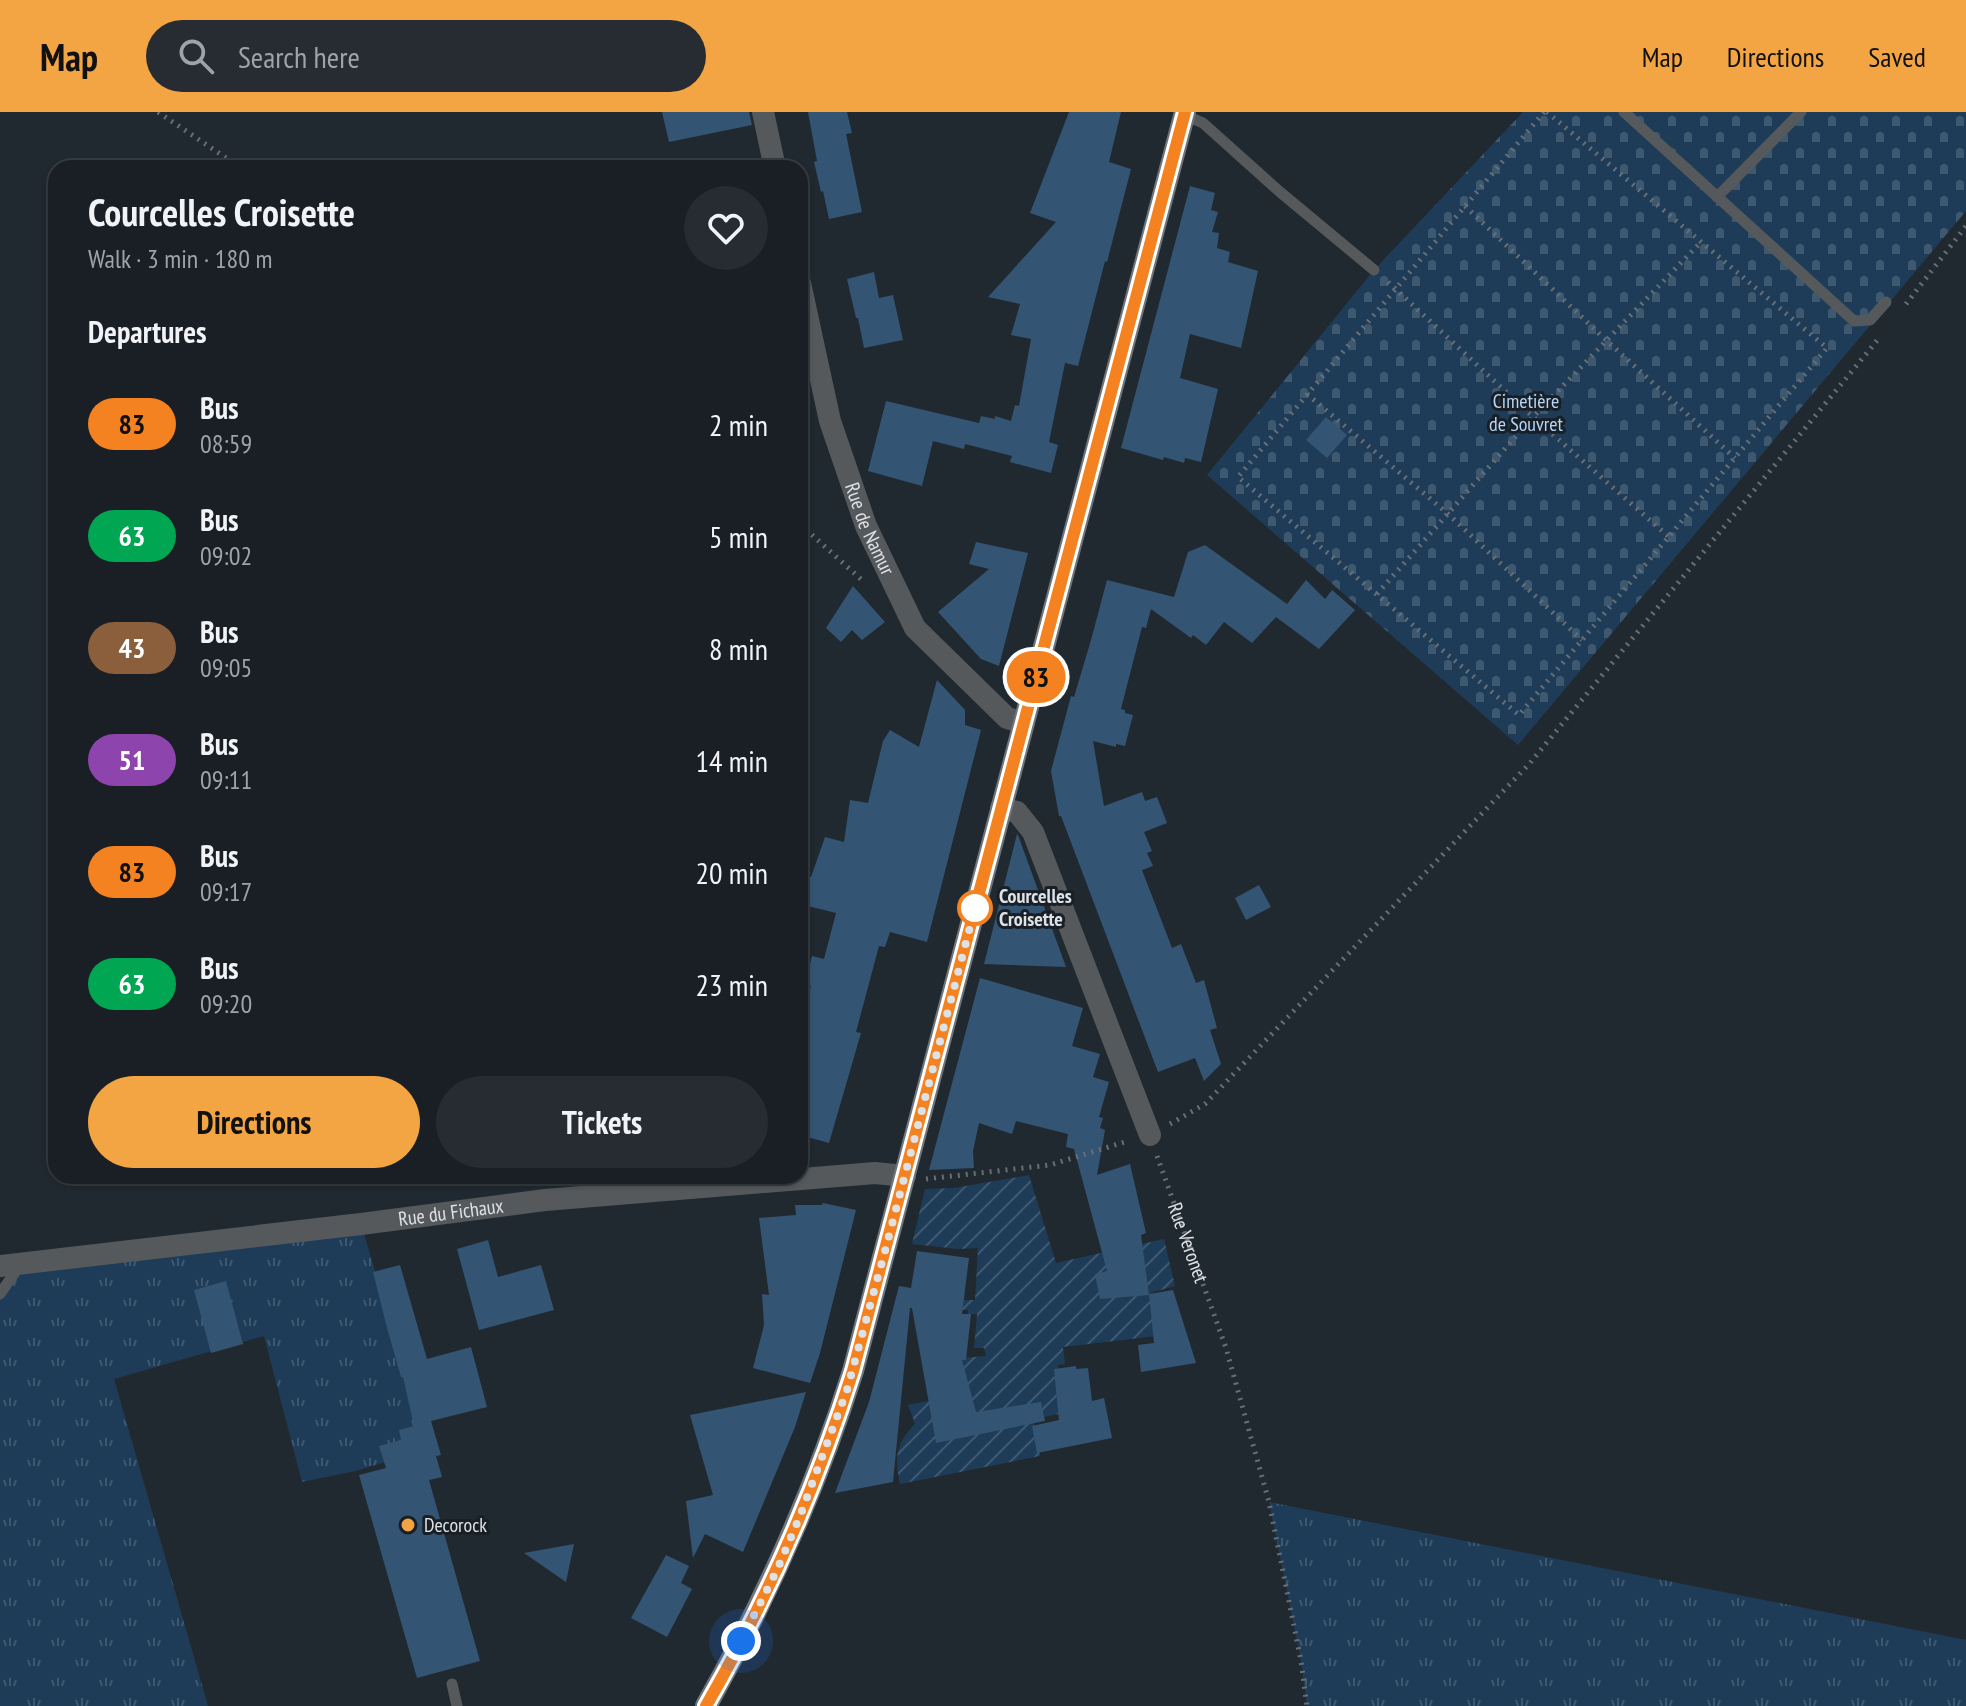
<!DOCTYPE html>
<meta charset="utf-8">
<style>
:root{--surface:#191f24;--page:#262c31;--text:#f1f3f6;--muted:#9fa2a6;--line:#373d41;--accent:#f3a443}
body{margin:0;font-family:"PT Sans Narrow",sans-serif;background:var(--page);color:var(--text);height:100vh;display:flex;flex-direction:column;font-size:30px;white-space:nowrap}
*{box-sizing:border-box;margin:0}
p{font-size:26px;color:var(--muted)}
.icon{flex:none;width:44px;height:44px;fill:none;stroke:currentColor;stroke-width:2;stroke-linecap:round;stroke-linejoin:round}
.map{position:relative;flex:1;overflow:hidden}
.details{position:absolute;left:48px;top:48px;width:760px;height:1024px;display:flex;flex-direction:column;background:var(--surface);border-radius:24px;box-shadow:0 2px 6px #0004,0 0 0 2px var(--line)}
.details>*{flex:none}
.badge{padding:0 16px;border-radius:26px;font-size:28px;line-height:52px}
.you{position:absolute;width:40px;height:40px;margin:-20px;border:6px solid #fff;border-radius:50%;background:#1a73e8;box-shadow:0 0 0 12px #1a73e833}
.map>.badge{position:absolute;translate:-50% -50%;box-shadow:0 0 0 4px #fff}
h2{padding:0 40px;font-size:30px;line-height:72px}
.round{display:grid;place-items:center;flex:none;width:84px;height:84px;border-radius:42px;background:var(--page)}
.head{display:flex;align-items:center;justify-content:space-between;height:136px;padding:0 40px}
h1{font-size:38px;font-weight:600;line-height:60px}
.primary-button{display:flex;gap:16px;margin-top:auto;padding:16px 40px}
.primary-button a{flex:1;height:92px;border-radius:48px;background:var(--accent);color:#111;font-size:32px;font-weight:600;line-height:92px;text-align:center}
.primary-button a+a{background:var(--page);color:var(--text)}
ul{padding:0;list-style:none}
li{display:flex;align-items:center;gap:24px;height:112px;padding:0 40px}
li div{flex:1}
li b{display:block;font-size:30px}
li em{font-style:normal}
li .badge{min-width:88px;font-weight:700;text-align:center}
header{display:flex;align-items:center;gap:48px;box-sizing:border-box;height:112px;padding:0 40px;background:var(--accent);color:#111}
header strong{font-size:38px}
nav{display:flex;gap:44px;margin-inline-start:auto;font-size:28px}
.search{width:560px;height:72px;background:var(--page);display:flex;align-items:center;gap:20px;box-sizing:border-box;padding:0 28px;border-radius:44px;color:var(--muted);font-size:30px}
.map>svg:first-child{display:block}
.grass{fill:url(#grass-tufts)}
.cemetery{fill:url(#cemetery-stones)}
.garden{fill:url(#garden-furrows)}
.building{fill:#345473}
.lines{fill:none;stroke-linecap:round;stroke-linejoin:round}
.path{stroke:#676e75;stroke-width:5;stroke-dasharray:2 6;stroke-linecap:butt}
.service{stroke:#55595c;stroke-width:11}
.minor{stroke:#55595c;stroke-width:22}
.secondary{stroke:#6e7479;stroke-width:22}
.line-casing{stroke:#fff;stroke-width:18}
.line{stroke:#f58220;stroke-width:12}
.walk{stroke:#dde2e7;stroke-width:8;stroke-dasharray:0 14.4}
.stop-dot{fill:#fff;stroke:#f58220;stroke-width:4}
.poi-dot{fill:#f3a443;stroke:#181f26;stroke-width:3}
.labels{text-anchor:middle;dominant-baseline:central;stroke-width:6;stroke-linejoin:round;paint-order:stroke}
.park-label{font-size:20px;fill:#b6d6f5;stroke:#181f26}
.street-label{font-size:20px;fill:#dde2e7;stroke:#181f26}
.stop-label{font-size:20px;font-weight:bold;fill:#dde2e7;stroke:#181f26;text-anchor:start}
.poi-label{font-size:20px;fill:#dde2e7;stroke:#181f26;text-anchor:start}
</style>
<header>
<strong>Map</strong>
<div class="search"><svg class="icon" aria-label="search" viewBox="0 0 24 24"><circle cx="10" cy="10" r="6"/><path d="M15 15l6 6"/></svg>Search here</div>
<nav><a>Map</a><a>Directions</a><a>Saved</a></nav>
</header>
<div class="map">
<svg width="1966" height="1594" viewBox="0 0 1966 1594">
<defs>
<pattern id="grass-tufts" width="24" height="20" patternUnits="userSpaceOnUse" patternTransform="scale(2)"><rect width="24" height="20" fill="#1e3c58"/><path d="M3 7l-1-3M5 7V3M7 7l1-3M15 17l-1-3M17 17v-4M19 17l1-3" fill="none" stroke="#3e5870"/></pattern>
<pattern id="cemetery-stones" width="16" height="16" patternUnits="userSpaceOnUse" patternTransform="scale(2)"><rect width="16" height="16" fill="#1e3c58"/><path d="M2 7V4a2 2 0 0 1 4 0v3zM10 15v-3a2 2 0 0 1 4 0v3z" fill="#3e5870"/></pattern>
<pattern id="garden-furrows" width="10" height="10" patternUnits="userSpaceOnUse" patternTransform="scale(2)"><rect width="10" height="10" fill="#1e3c58"/><path d="M-1 1l2-2M0 10L10 0M9 11l2-2" fill="none" stroke="#3e5870"/></pattern>
</defs>
<rect width="100%" height="100%" fill="#212930"/>
<!-- grass -->
<g class="grass">
<polygon points="361,1112 406,1263 420,1340 355,1359 302,1370 264,1224 114,1267 208,1594 0,1594 0,1182 21,1153"/>
<polygon points="1269,1390 1966,1528 1966,1594 1307,1594 1301,1549"/>
</g>
<!-- cemetery -->
<polygon class="cemetery" points="1523,0 1966,0 1966,99 1518,633 1207,363 1374,158"/>
<!-- garden -->
<path class="garden" d="M1029,1063L1056,1151L1164,1127L1175,1174L1150,1181L1157,1224L1063,1235L1065,1252L1058,1253L1060,1269L1080,1298L1033,1307L1040,1344L900,1372C894,1346 896,1331 915,1312L908,1293L933,1288L947,1247L986,1244L984,1236H974L977,1202H968V1198H962V1188H975L978,1136L959,1137L912,1132L925,1077L954,1076Z"/>
<!-- building -->
<g class="building">
<polygon points="662,0 749,0 752,13 669,30"/>
<polygon points="808,0 847,0 852,21 846,22 862,100 829,107 823,79 821,80 814,50 817,49"/>
<polygon points="1069,0 1121,0 1109,50 1131,57 1107,150 1105,149 1078,254 1065,251 1049,330 1058,333 1051,361 1010,350 1012,344 965,332 964,337 933,329 922,374 868,359 886,289 979,311 981,304 995,307 995,304 1011,309 1015,293 1019,294 1031,227 1011,223 1020,192 988,185 1056,110 1030,101"/>
<polygon points="1190,74 1215,81 1211,98 1218,100 1212,120 1219,121 1217,136 1230,140 1228,150 1258,159 1241,236 1190,222 1180,266 1218,277 1201,350 1185,346 1184,351 1164,345 1163,348 1121,336"/>
<polygon points="874,160 879,186 893,183 903,228 864,236 858,206 856,206 847,167"/>
<polygon points="1326,305 1347,323 1327,346 1306,328"/>
<polygon points="976,430 1028,441 999,554 981,547 938,500 989,457 969,452"/>
<polygon points="1205,433 1287,492 1306,468 1325,487 1332,478 1355,498 1319,537 1276,505 1252,531 1224,510 1206,533 1193,523 1191,526 1151,497 1146,516 1142,515 1121,597 1125,598 1125,601 1133,603 1125,634 1116,632 1116,635 1093,629 1104,694 1142,680 1145,689 1157,685 1167,711 1144,720 1152,739 1147,741 1153,754 1142,758 1172,836 1181,832 1196,871 1204,868 1217,916 1210,918 1221,952 1204,969 1195,946 1158,960 1061,704 1059,704 1051,659 1071,584 1074,585 1091,528 1107,468 1174,485 1188,440"/>
<polygon points="853,474 885,510 862,528 852,518 841,530 826,516"/>
<polygon points="937,568 965,598 965,613 981,618 927,830 890,820 885,835 879,834 856,920 861,921 829,1031 800,1023 800,917 811,874 805,873 812,844 824,847 836,801 800,792 800,762 811,765 825,725 844,730 850,688 868,691 883,629 890,618 919,635"/>
<polygon points="1017,722 1018,723 1066,855 984,852"/>
<polygon points="1259,773 1271,795 1246,808 1235,786"/>
<polygon points="980,866 1083,896 1072,934 1100,942 1093,965 1109,970 1099,1005 1103,1006 1100,1016 1105,1018 1097,1063 1130,1052 1146,1121 1141,1123 1149,1183 1100,1187 1095,1162 1107,1159 1074,1037 1066,1035 1068,1022 1016,1009 1012,1022 979,1011 973,1039 974,1056 929,1058"/>
<polygon points="823,1091 856,1098 820,1241 810,1271 753,1256 764,1213 762,1182 769,1183 759,1106 796,1103 795,1093 822,1093"/>
<polygon points="488,1128 498,1165 541,1153 554,1198 479,1218 457,1137"/>
<polygon points="917,1139 969,1146 962,1202 971,1202 966,1248 962,1248 976,1300 1041,1290 1045,1309 936,1331 912,1196 910,1196 893,1370 835,1381 869,1290 899,1174 911,1176"/>
<polygon points="400,1153 427,1247 471,1235 487,1295 431,1309 441,1343 436,1344 442,1365 429,1368 480,1549 417,1566 359,1363 386,1356 379,1334 401,1328 399,1318 414,1314 403,1265 401,1265 387,1216 373,1160"/>
<polygon points="226,1169 243,1232 211,1241 194,1178"/>
<polygon points="1173,1178 1196,1251 1141,1260 1138,1233 1154,1231 1149,1182"/>
<polygon points="1076,1254 1076,1257 1088,1256 1092,1289 1104,1286 1112,1326 1037,1341 1032,1314 1059,1308 1054,1257"/>
<polygon points="806,1280 795,1315 743,1440 705,1422 693,1446 686,1389 713,1383 690,1303"/>
<polygon points="574,1432 566,1470 524,1441"/>
<polygon points="666,1443 689,1454 681,1471 692,1477 667,1525 631,1506"/>
</g>
<g class="lines">
<!-- path -->
<g class="path">
<polyline points="158,0 241,56"/>
<polyline points="1544,0 1238,365 1519,603 1827,236 1547,0"/>
<polyline points="1465,94 1607,229 1735,346"/>
<polyline points="1388,170 1533,305 1669,425"/>
<polyline points="1906,192 1966,114"/>
<polyline points="1307,282 1447,401 1582,528"/>
<polyline points="800,412 864,470"/>
<polyline points="1377,482 1533,305 1701,130"/>
<polyline points="1170,1012 1205,992 1530,651 1880,225"/>
<path id="s1" d="M1157,1044L1226,1236L1269,1390L1301,1549L1307,1594"/>
<polyline points="926,1067 1050,1053 1128,1029"/>
</g>
<!-- service -->
<g class="service">
<polyline points="1624,0 1854,209 1870,208 1886,190"/>
<polyline points="1184,3 1203,11 1280,80 1374,158"/>
<polyline points="1717,85 1801,0"/>
<polyline points="0,1182 20,1153"/>
<polyline points="452,1572 457,1594"/>
</g>
<!-- minor -->
<g class="minor">
<polyline points="763,0 775,56"/>
<path id="s2" d="M800,171L830,309L866,414L915,516L1007,606L1024,611"/>
<polyline points="1001,696 1017,700 1033,720 1150,1023"/>
<path id="s3" d="M0,1154L361,1112L545,1088L875,1061L905,1064"/>
</g>
<!-- secondary -->
<path class="secondary" d="M706,1594C766,1487 816,1376 853,1259L1185,0"/>
</g>
<g class="lines">
<!-- line casing -->
<g class="line-casing">
<path id="line" d="M706,1594C767,1488 816,1376 853,1259L1185,0"/>
</g>
<!-- line -->
<use href="#line" class="line"/>
<!-- walk -->
<polyline class="walk" points="741,1529 777,1458 800,1404 847,1278 885,1139 975,796"/>
</g>
<!-- markers -->
<circle class="stop-dot" cx="975" cy="796" r="16"/>
<circle class="poi-dot" cx="408" cy="1413" r="8"/>
<g class="labels">
<!-- park labels -->
<g class="park-label">
<text x="1526" y="289">Cimetière<tspan x="1526" dy="23">de Souvret</tspan></text>
</g>
<!-- street labels -->
<g class="street-label">
<text stroke="none"><textPath href="#s2" startOffset="256">Rue de Namur</textPath></text>
<text stroke="none"><textPath href="#s3" startOffset="454">Rue du Fichaux</textPath></text>
<text stroke="none"><textPath href="#s1" startOffset="92">Rue Veronet</textPath></text>
</g>
<!-- stop labels -->
<g class="stop-label">
<text x="999" y="784">Courcelles<tspan x="999" dy="23">Croisette</tspan></text>
</g>
<!-- poi labels -->
<g class="poi-label">
<text x="424" y="1413">Decorock</text>
</g>
</g>
</svg>
<div class="you" style="left:741px;top:1529px"></div>
<b class="badge" style="left:1036px;top:565px;background:#f58220;color:#111">83</b>
<section class="details">
<div class="head"><div><h1>Courcelles Croisette</h1><p>Walk · 3 min · 180 m</p></div><a class="round"><svg class="icon" aria-label="heart" viewBox="0 0 24 24"><path d="M12 20l-8-8c-3-5 5-10 8-4 3-6 11-1 8 4z"/></svg></a></div>
<h2>Departures</h2>
<ul>
<li><span class="badge" style="background:#f58220;color:#111">83</span><div><b>Bus</b><p>08:59</p></div><em>2 min</em></li>
<li><span class="badge" style="background:#00a651;color:#fff">63</span><div><b>Bus</b><p>09:02</p></div><em>5 min</em></li>
<li><span class="badge" style="background:#8b5e3c;color:#fff">43</span><div><b>Bus</b><p>09:05</p></div><em>8 min</em></li>
<li><span class="badge" style="background:#8e44ad;color:#fff">51</span><div><b>Bus</b><p>09:11</p></div><em>14 min</em></li>
<li><span class="badge" style="background:#f58220;color:#111">83</span><div><b>Bus</b><p>09:17</p></div><em>20 min</em></li>
<li><span class="badge" style="background:#00a651;color:#fff">63</span><div><b>Bus</b><p>09:20</p></div><em>23 min</em></li>
</ul>
<div class="primary-button"><a>Directions</a><a>Tickets</a></div>
</section>
</div>
